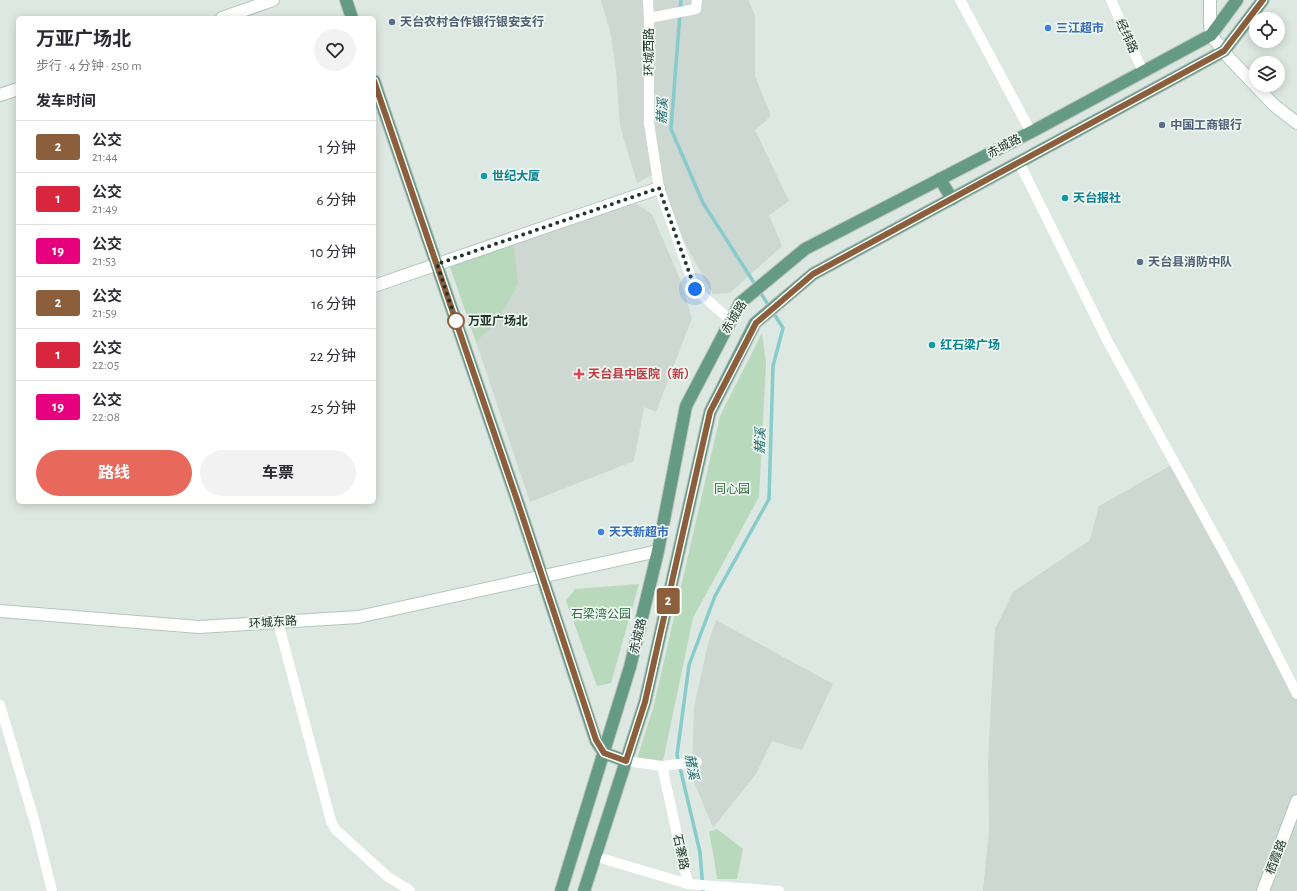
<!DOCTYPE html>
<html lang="zh">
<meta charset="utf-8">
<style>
:root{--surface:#fff;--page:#f2f2f3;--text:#2b2b33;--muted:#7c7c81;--line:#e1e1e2;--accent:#e8695c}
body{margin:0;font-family:"Alegreya Sans","Noto Sans SC",sans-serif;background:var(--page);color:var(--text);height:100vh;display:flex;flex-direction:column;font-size:15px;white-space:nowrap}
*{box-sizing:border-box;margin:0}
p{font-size:13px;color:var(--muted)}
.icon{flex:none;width:22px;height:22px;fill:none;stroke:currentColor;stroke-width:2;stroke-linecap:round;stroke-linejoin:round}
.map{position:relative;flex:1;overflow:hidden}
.sheet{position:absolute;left:16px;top:16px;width:360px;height:488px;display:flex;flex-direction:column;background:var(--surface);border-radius:6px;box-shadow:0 2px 10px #0003}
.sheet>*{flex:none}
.badge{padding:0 8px;border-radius:3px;font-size:14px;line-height:26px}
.tools{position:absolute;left:1249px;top:12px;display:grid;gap:8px}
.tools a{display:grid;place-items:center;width:36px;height:36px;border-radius:50%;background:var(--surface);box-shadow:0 2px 10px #0003;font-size:20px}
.you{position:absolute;width:20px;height:20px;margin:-10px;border:3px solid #fff;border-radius:50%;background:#1a73e8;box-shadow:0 0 0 6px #1a73e833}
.map>.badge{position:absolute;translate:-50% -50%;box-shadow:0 0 0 2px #fff}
h2{padding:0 20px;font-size:15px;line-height:36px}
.round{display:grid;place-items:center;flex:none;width:42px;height:42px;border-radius:21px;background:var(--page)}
.overview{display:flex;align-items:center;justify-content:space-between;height:68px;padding:0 20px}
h1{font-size:19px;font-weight:700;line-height:30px}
.button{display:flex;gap:8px;margin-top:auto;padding:8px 20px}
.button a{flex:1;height:46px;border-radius:24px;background:var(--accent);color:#fff;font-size:16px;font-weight:700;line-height:46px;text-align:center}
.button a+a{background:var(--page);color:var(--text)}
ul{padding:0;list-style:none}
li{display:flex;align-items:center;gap:12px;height:52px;padding:0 20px;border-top:1px solid var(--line)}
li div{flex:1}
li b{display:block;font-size:15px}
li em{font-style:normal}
li .badge{min-width:44px;font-weight:700;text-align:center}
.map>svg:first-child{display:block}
.built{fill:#ccd8d1}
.green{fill:#b8d9bb}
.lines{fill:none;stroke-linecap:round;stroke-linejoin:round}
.stream{stroke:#88cbcb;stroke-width:3.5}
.secondary-casing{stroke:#b2c7bc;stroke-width:14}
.primary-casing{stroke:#bcc3c0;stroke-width:14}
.street{stroke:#fff;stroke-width:10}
.secondary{stroke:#fff;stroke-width:12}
.primary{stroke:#659b85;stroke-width:12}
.line-casing{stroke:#fff;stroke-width:9}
.line{stroke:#8b5e3c;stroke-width:6}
.walk{stroke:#21372d;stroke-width:4;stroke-dasharray:0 7.2}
.service-dot{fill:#5c6f8a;stroke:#eef6f0;stroke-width:1.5}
.shop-dot{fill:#3f7fe0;stroke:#eef6f0;stroke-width:1.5}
.culture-dot{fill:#0f9aa8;stroke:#eef6f0;stroke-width:1.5}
.stop-dot{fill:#fff;stroke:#8b5e3c;stroke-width:2}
.health-dot{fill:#e0444e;stroke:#eef6f0;stroke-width:1.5}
.labels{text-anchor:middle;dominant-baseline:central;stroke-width:3.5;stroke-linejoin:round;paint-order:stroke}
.service-label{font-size:12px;font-weight:bold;fill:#4e5e75;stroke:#eef6f0;text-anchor:start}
.shop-label{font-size:12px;font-weight:bold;fill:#366cbe;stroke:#eef6f0;text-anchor:start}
.street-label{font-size:12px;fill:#21372d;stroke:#eef6f0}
.culture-label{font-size:12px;font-weight:bold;fill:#0d838f;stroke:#eef6f0;text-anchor:start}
.stop-label{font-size:12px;font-weight:bold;fill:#21372d;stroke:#eef6f0;text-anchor:start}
.health-label{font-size:12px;font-weight:bold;fill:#be3a42;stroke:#eef6f0;text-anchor:start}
.park-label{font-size:12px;fill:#2e6b3c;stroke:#eef6f0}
.water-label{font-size:13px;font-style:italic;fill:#1f6d6e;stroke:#eef6f0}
</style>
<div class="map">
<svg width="1297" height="891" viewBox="0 0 1297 891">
<rect width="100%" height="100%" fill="#dee8e2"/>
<!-- built -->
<g class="built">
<polygon points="601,0 748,0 755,15 755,76 771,116 755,130 789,201 769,215 782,246 730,293 713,294 667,211 652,175 637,183 620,126 616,70 610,31"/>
<polygon points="630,200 652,214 680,279 692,318 656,412 644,407 634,461 530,502 476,342 496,323 513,239"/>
<polygon points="1175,463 1297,695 1297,891 983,891 989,831 988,761 995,629 1013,592 1090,540 1099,506"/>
<polygon points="716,620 833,684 802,750 772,741 756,774 713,828 692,777 694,707 709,640"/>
</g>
<!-- green -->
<g class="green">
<polygon points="513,239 518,284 496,323 476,342 448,261"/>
<polygon points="762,333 766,364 759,497 693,618 662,766 636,762 654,705 720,416"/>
<polygon points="639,584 611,683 597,686 566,601 575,589"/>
<polygon points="717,829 743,849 737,879 717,879 714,858 709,832"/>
</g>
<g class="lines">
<!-- stream -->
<polyline class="stream" points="681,0 671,129 703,203 783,328 773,366 769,499 715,596 689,665 677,755 700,852 703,891"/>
<!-- secondary casing -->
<g class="secondary-casing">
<g id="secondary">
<polyline points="1210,0 1210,22 1211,35 1230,59 1274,105 1297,123"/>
<polyline points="222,18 273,0"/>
<polyline points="0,95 18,89"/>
<polyline points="374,286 659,188"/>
<polyline points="0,611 199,627 358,617 658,551"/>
<polyline points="1263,891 1297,801"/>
</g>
</g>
<!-- primary casing -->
<g class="primary-casing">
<g id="primary">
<polyline points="346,0 352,18"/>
<polyline points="374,81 519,506 596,741 604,753 626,761"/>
<polyline points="940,179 952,199"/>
<polyline points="561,891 630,667 658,551 686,406 740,303 805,249 1035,130 1211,35 1237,0"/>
<polyline points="584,891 645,702 710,412 755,323 813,274 1224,51 1263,0"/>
</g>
</g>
<!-- street -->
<g class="street">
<polyline points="648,0 649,18 649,123 659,188 695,289 730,320"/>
<polyline points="960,0 1031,132"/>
<polyline points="1111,0 1143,72"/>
<polyline points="649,18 696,9 697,0"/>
<polyline points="1019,162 1108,342 1239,580 1297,694"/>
<polyline points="278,622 331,821 335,829 388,877 408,889 410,891"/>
<polyline points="0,705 35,823 52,891"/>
<polyline points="626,761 662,766 688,884"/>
<polyline points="662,766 697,762"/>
<polyline points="604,859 688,884 779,891"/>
</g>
<!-- secondary -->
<use href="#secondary" class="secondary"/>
<!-- primary -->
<use href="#primary" class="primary"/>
</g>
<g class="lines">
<!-- line casing -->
<g class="line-casing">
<polyline id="line" points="374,81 519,506 596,740 604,753 626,761 645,702 710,412 756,323 813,274 1224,51 1263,0"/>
</g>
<!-- line -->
<use href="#line" class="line"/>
<!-- walk -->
<polyline class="walk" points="456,321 437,264 659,188 695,289"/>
</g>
<!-- markers -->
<g class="service-dot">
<circle cx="392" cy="22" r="4"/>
<circle cx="1162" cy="125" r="4"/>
<circle cx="1140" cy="262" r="4"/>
</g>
<g class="shop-dot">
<circle cx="1048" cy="28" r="4"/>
<circle cx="601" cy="532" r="4"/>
</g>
<g class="culture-dot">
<circle cx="484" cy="176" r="4"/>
<circle cx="1065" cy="198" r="4"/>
<circle cx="932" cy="345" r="4"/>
</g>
<circle class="stop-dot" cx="456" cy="321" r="8"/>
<path class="health-dot" d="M577 368h4v4h4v4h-4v4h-4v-4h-4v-4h4z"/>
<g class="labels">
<!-- service labels -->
<g class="service-label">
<text x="400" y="22">天台农村合作银行银安支行</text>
<text x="1170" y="125">中国工商银行</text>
<text x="1148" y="262">天台县消防中队</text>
</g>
<!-- shop labels -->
<g class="shop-label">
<text x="1056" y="28">三江超市</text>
<text x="609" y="532">天天新超市</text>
</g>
<!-- street labels -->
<g class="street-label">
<text transform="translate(1127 36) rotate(66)">经纬路</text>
<text transform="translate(649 52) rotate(-90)">环城西路</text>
<text transform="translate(1004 146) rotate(-28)">赤城路</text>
<text transform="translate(734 317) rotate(-58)">赤城路</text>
<text transform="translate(273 622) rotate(-4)">环城东路</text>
<text transform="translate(638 636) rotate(-77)">赤城路</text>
<text transform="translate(681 852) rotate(78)">石寨路</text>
<text transform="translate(1276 857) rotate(-69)">栖霞路</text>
</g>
<!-- culture labels -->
<g class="culture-label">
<text x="492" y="176">世纪大厦</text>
<text x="1073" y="198">天台报社</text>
<text x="940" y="345">红石梁广场</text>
</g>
<!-- stop labels -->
<g class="stop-label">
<text x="468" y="321">万亚广场北</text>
</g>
<!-- health labels -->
<g class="health-label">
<text x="588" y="374">天台县中医院（新）</text>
</g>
<!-- park labels -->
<g class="park-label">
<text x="732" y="489">同心园</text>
<text x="601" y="614">石梁湾公园</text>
</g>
<!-- water labels -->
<g class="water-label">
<text transform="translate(663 111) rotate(-87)">赭溪</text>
<text transform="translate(761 441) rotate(-88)">赭溪</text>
<text transform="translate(691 767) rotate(80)">赭溪</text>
</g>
</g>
</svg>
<div class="tools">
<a><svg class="icon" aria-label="locate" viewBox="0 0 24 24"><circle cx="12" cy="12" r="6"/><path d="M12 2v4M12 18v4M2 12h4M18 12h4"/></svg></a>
<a><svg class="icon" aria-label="layers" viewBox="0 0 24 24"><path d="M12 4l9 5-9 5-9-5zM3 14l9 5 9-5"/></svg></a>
</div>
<div class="you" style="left:695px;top:289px"></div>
<b class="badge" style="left:668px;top:601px;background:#8b5e3c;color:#fff">2</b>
<section class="sheet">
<div class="overview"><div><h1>万亚广场北</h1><p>步行 · 4 分钟 · 250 m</p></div><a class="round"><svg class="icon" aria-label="heart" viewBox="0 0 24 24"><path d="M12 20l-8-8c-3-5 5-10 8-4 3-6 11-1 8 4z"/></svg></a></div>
<h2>发车时间</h2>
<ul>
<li><span class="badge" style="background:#8b5e3c;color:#fff">2</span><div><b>公交</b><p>21:44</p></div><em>1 分钟</em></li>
<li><span class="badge" style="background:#d7263d;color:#fff">1</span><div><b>公交</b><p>21:49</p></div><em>6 分钟</em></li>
<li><span class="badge" style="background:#e6007e;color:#fff">19</span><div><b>公交</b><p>21:53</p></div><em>10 分钟</em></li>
<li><span class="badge" style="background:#8b5e3c;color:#fff">2</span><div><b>公交</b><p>21:59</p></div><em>16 分钟</em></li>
<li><span class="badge" style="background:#d7263d;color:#fff">1</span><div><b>公交</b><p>22:05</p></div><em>22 分钟</em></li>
<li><span class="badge" style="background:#e6007e;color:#fff">19</span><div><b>公交</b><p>22:08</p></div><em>25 分钟</em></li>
</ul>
<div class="button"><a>路线</a><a>车票</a></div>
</section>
</div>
